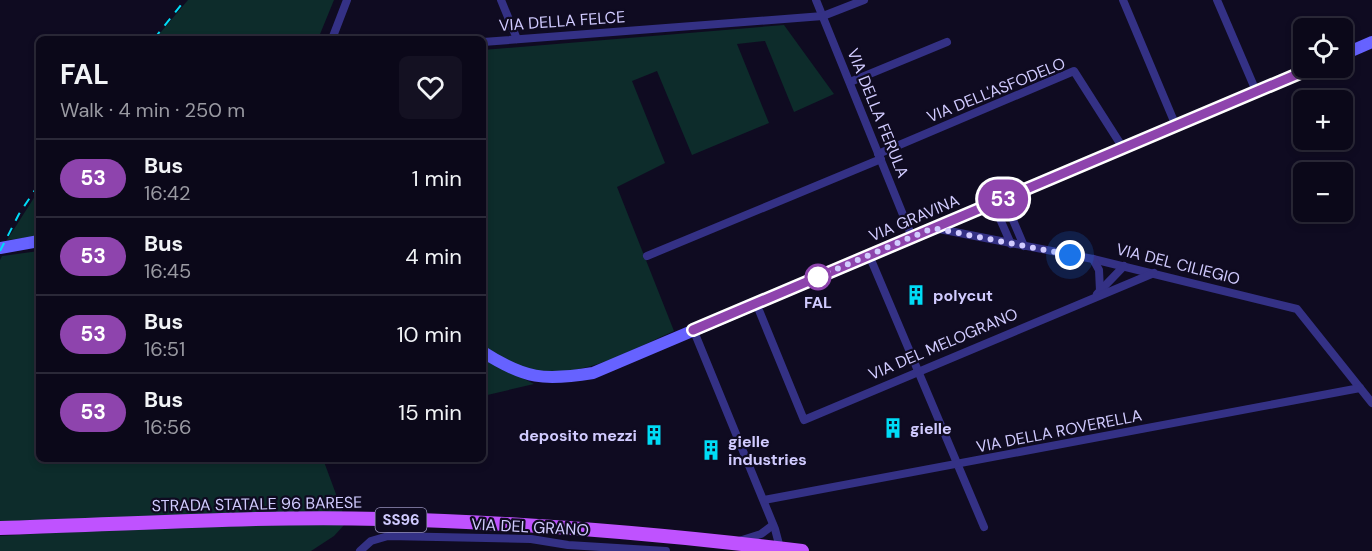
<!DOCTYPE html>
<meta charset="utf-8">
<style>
:root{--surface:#0b0819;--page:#141122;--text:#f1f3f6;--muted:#9a9aa2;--line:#2b2938}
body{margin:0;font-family:"DM Sans",sans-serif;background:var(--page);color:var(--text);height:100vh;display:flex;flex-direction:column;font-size:22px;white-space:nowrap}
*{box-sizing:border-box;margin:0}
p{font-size:20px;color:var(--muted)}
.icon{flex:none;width:33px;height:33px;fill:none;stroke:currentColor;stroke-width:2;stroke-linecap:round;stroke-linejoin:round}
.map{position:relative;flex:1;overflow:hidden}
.drawer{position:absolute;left:36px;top:36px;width:450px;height:426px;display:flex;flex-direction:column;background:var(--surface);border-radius:9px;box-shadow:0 3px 9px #0003,0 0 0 2px var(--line)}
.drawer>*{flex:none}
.badge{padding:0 12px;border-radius:20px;font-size:21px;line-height:39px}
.buttons{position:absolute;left:1293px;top:18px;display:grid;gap:12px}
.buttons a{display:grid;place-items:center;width:60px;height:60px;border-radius:9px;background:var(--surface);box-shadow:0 3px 9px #0003,0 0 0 2px var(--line);font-size:30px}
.you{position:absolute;width:30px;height:30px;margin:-15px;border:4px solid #fff;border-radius:50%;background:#1a73e8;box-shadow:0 0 0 9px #1a73e833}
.map>.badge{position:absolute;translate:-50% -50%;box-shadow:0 0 0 3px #fff}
.round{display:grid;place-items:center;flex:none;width:63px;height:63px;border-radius:9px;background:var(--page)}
.head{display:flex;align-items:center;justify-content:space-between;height:102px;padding:0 24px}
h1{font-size:28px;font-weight:700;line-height:45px}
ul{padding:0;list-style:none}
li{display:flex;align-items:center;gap:18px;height:78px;padding:0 24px;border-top:2px solid var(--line)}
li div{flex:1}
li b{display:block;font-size:22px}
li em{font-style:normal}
li .badge{min-width:66px;font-weight:700;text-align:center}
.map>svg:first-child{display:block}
.green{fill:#0d2c2b}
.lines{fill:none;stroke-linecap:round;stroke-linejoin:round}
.minor{stroke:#343185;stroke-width:8}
.secondary{stroke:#6662ff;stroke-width:12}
.primary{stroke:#bf52ff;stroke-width:14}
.rail{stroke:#00dcf6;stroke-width:2;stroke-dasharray:9 8;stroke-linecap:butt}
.line-casing{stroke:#fff;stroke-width:14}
.line{stroke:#8e44ad;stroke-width:9}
.walk{stroke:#d1cbff;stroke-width:6;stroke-dasharray:0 10.8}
.stop-dot{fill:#fff;stroke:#8e44ad;stroke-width:3}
.labels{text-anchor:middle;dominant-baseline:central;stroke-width:4.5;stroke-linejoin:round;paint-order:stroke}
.shield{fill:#0f0b21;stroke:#9791bc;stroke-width:1.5}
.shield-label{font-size:15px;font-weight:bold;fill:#d1cbff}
.street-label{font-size:16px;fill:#d1cbff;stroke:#0f0b21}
.poi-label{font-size:16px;font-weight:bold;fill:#d1cbff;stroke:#0f0b21;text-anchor:start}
.stop-label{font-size:16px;font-weight:bold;fill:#d1cbff;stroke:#0f0b21}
</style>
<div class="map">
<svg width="1372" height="551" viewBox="0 0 1372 551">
<rect width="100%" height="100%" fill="#0f0b21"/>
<!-- green -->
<g class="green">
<polygon points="188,0 334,0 318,39 155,39"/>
<path d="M784,25L834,94L794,112L765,41L737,44L769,123L692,155L657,71L632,81L665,163L617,187L674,331C626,352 569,387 515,366C504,361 493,352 483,346V50Z"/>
<polygon points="39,190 39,236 7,240"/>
<polygon points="39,251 39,459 323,459 343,513 0,524 0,260 2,256"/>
<polygon points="483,358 534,384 483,396"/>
<polygon points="345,524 334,536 311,551 0,551 0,536 133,528"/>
</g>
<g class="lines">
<!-- minor -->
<g class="minor">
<polyline points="501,0 517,39"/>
<polyline points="816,0 912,237"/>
<polyline points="1123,0 1176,126"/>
<polyline points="1217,0 1256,91"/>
<polyline points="332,39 347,0"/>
<polyline points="483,42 823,16 864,0"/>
<polyline points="850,82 947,42"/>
<polyline points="878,154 1074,71 1123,148"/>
<polyline points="1004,199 1024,246"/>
<polyline points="993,203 1011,244"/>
<polyline points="934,228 1093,259 1297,309 1372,403"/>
<polyline points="869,255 984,527"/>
<polyline points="647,256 881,159"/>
<polyline points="1093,259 1099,270 1100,291"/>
<polyline points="1097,294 1124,266"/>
<polyline points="756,303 804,420 1154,273"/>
<polyline points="693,329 775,529 780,548"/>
<polyline points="764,500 1360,388"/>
<polyline points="739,541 761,534 773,525"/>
<polyline points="360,551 371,541 388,536 531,539 568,545 666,551"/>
</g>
<!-- secondary -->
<g class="secondary">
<polyline points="1342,55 1372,42"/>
<polyline points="0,248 39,241"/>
<path d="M483,352C525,379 544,381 593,373L1312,68"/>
</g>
<!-- primary -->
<path class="primary" d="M0,528C127,524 254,516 381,519C522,522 662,534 802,551"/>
<!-- rail -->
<g class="rail">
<polyline points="154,39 185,0"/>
<polyline points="0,251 19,214 39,184"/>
</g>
</g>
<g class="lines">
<!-- line casing -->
<g class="line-casing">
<polyline id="line" points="693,330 1312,68"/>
</g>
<!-- line -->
<use href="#line" class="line"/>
<!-- walk -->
<polyline class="walk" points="818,277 813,279 933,228 1070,255"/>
</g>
<!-- icons -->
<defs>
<g id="building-bare" transform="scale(1.62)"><path d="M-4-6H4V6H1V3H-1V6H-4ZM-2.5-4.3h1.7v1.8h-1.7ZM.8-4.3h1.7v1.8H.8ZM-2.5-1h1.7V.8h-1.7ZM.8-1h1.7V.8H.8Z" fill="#00dcf6" stroke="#0f0b21" stroke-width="2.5" paint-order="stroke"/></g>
</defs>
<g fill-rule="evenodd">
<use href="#building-bare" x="916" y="295"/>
<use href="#building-bare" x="893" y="428"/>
<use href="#building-bare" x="654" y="435"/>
<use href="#building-bare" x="711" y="450"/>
</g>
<!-- markers -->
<circle class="stop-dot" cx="818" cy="277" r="12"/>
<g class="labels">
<!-- shield labels -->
<rect class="shield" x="375.5" y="508" width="51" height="24" rx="4.5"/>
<g class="shield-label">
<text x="401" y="520">SS96</text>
</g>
<!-- street labels -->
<g class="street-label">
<text transform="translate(562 21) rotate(-4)">VIA DELLA FELCE</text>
<text transform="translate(996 90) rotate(-22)">VIA DELL'ASFODELO</text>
<text transform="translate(878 113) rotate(68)">VIA DELLA FERULA</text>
<text transform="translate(914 218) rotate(-23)">VIA GRAVINA</text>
<text transform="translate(1178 264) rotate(14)">VIA DEL CILIEGIO</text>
<text transform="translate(943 344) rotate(-23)">VIA DEL MELOGRANO</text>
<text transform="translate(1059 431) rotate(-11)">VIA DELLA ROVERELLA</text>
<text transform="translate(257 504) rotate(-1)">STRADA STATALE 96 BARESE</text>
<text transform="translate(530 527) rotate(3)">VIA DEL GRANO</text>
</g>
<!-- poi labels -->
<g class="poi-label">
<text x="933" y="295">polycut</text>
<text x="910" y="428">gielle</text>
<text x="637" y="435" text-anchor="end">deposito mezzi</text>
<text x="728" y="441">gielle<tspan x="728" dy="18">industries</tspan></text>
</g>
<!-- stop labels -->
<g class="stop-label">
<text x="818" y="302">FAL</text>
</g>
</g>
</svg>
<div class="buttons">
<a><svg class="icon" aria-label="locate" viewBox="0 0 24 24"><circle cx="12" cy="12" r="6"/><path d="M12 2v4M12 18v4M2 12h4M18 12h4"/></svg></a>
<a>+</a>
<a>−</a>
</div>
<div class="you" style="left:1070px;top:255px"></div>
<b class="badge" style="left:1003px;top:199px;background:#8e44ad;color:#fff">53</b>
<section class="drawer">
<div class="head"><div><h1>FAL</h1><p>Walk · 4 min · 250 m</p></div><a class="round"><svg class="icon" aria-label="heart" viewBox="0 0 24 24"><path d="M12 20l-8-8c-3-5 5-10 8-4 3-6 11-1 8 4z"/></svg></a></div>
<ul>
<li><span class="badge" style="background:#8e44ad;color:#fff">53</span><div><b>Bus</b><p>16:42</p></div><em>1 min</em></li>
<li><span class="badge" style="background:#8e44ad;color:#fff">53</span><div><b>Bus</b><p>16:45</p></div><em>4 min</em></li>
<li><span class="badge" style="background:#8e44ad;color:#fff">53</span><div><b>Bus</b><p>16:51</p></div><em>10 min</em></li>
<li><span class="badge" style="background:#8e44ad;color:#fff">53</span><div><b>Bus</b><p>16:56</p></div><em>15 min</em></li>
</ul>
</section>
</div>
